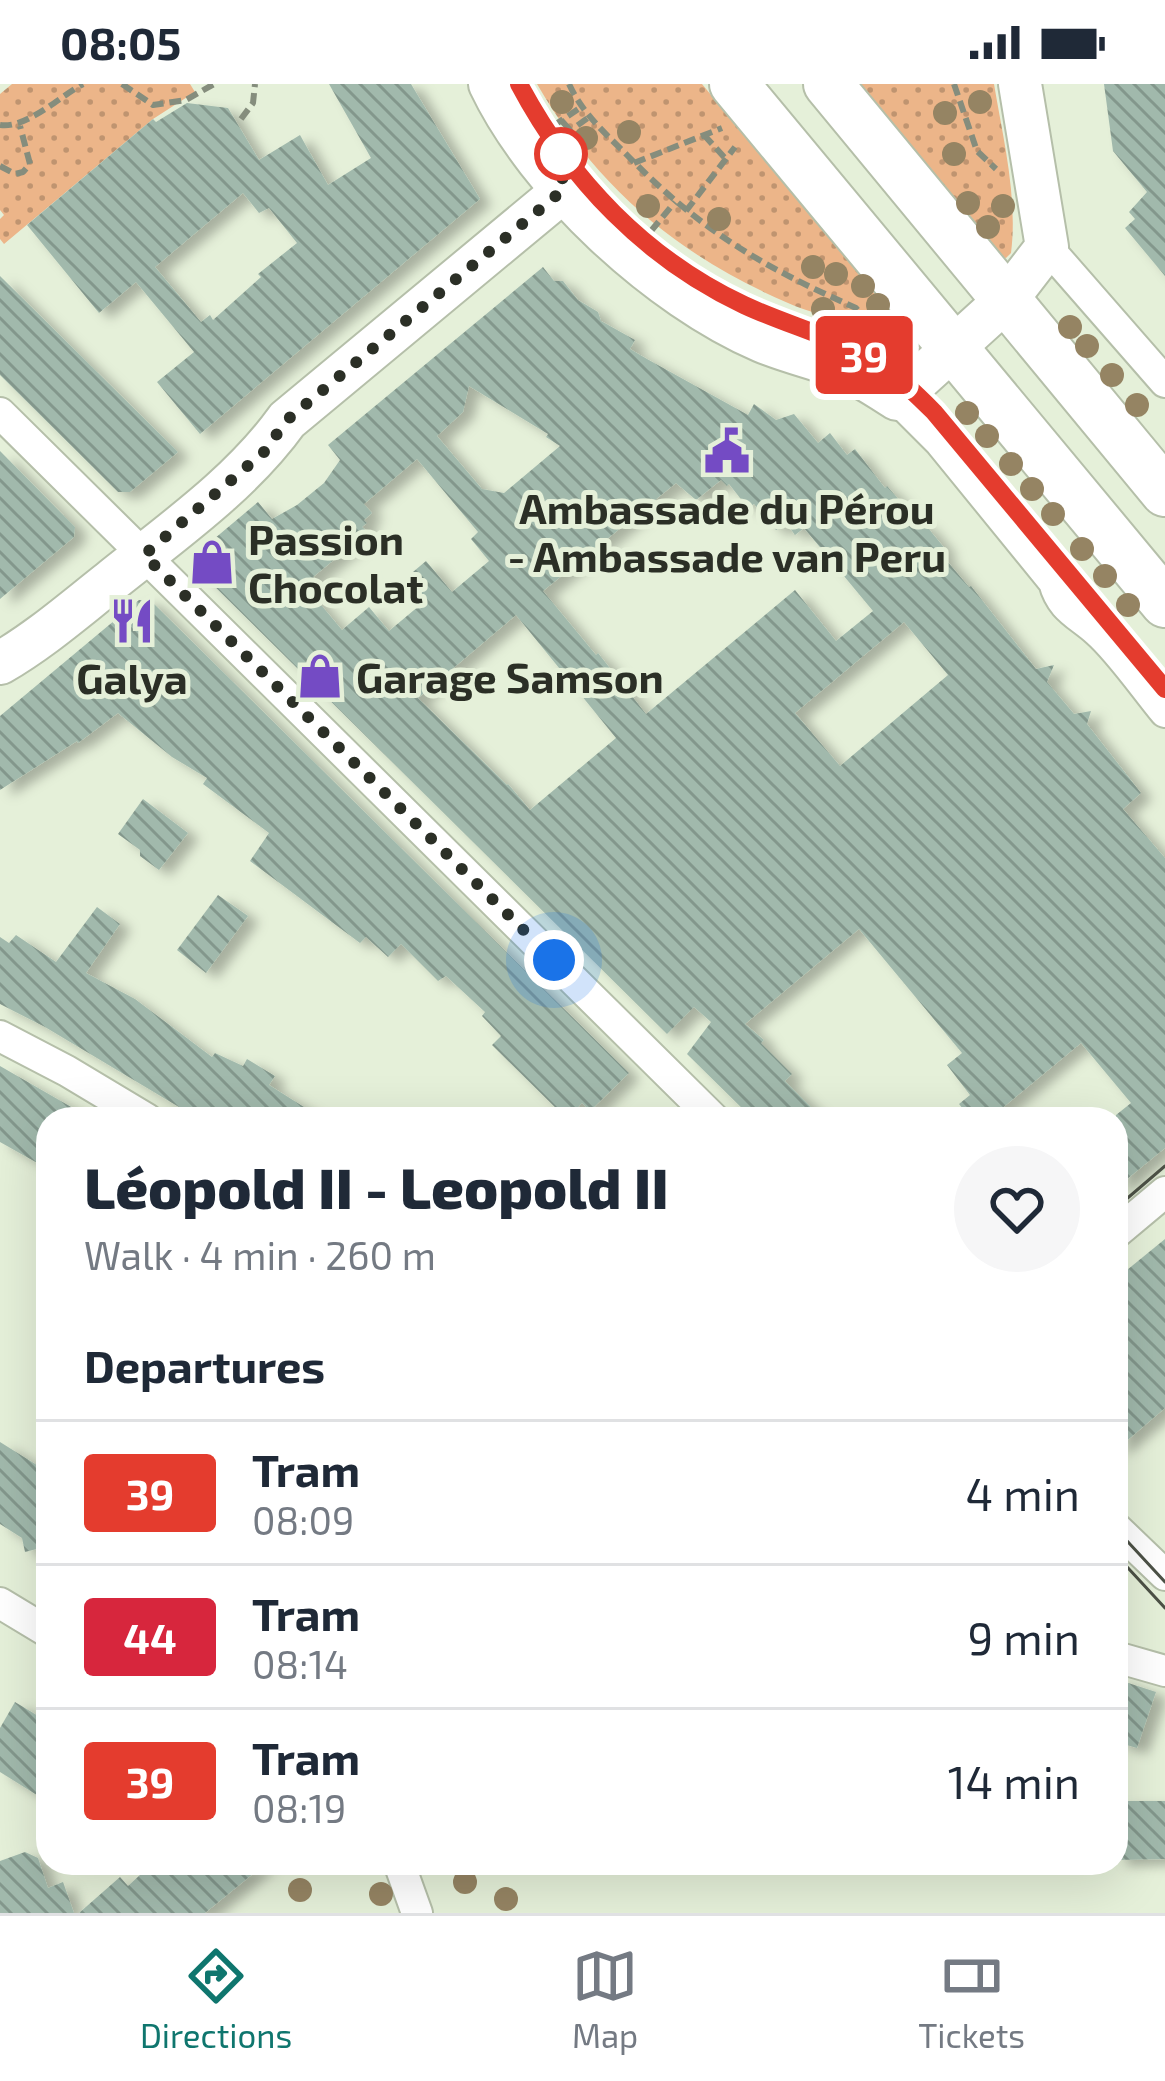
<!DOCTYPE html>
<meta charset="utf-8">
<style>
:root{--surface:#fff;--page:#f6f6f7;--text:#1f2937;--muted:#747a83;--line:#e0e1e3;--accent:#0f766e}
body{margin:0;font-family:"Exo 2",sans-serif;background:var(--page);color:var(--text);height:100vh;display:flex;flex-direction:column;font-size:45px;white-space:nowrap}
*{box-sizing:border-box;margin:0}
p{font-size:39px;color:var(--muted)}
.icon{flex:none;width:66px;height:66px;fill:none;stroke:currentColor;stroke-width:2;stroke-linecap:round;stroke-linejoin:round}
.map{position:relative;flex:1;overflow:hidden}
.panel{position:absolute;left:36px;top:1023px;width:1092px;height:768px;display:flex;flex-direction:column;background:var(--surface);border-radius:36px;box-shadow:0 12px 48px #0002}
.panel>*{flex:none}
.badge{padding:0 24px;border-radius:9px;font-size:42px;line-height:78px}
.you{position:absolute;width:60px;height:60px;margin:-30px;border:9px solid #fff;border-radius:50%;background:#1a73e8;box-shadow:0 0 0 18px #1a73e833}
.map>.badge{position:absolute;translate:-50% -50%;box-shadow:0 0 0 6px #fff}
h2{padding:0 48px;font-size:45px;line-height:108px}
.round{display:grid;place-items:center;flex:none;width:126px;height:126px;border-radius:63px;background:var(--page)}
.summary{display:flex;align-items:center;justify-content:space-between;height:204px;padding:0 48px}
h1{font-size:57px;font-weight:800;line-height:90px}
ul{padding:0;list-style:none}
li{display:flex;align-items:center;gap:36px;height:144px;padding:0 48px;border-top:3px solid var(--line)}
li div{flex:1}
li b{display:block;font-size:45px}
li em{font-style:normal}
li .badge{min-width:132px;font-weight:700;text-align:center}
.status{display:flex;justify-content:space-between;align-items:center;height:84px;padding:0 60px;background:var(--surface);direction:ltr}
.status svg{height:33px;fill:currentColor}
.tab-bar{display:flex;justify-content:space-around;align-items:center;height:168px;border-top:3px solid var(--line);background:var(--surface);font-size:33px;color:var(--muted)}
.tab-bar a{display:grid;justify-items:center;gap:6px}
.tab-bar .selected{color:var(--accent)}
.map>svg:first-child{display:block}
.park{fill:url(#park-dots)}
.building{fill:url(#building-back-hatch);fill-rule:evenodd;filter:url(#shadow)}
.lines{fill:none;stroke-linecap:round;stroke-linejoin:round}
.street-casing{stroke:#b5bfa9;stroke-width:34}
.secondary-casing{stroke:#b5bfa9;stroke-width:46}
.primary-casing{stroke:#b5bfa9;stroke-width:52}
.path{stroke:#858d7d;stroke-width:6;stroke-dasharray:12 6;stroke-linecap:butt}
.street{stroke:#fff;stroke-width:30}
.secondary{stroke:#fff;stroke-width:42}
.primary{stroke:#fff;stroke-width:48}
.tram{stroke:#4c5146;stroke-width:3}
.tree{fill:#958463}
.line-casing{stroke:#fff;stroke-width:27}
.line{stroke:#e43c2e;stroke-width:18}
.walk{stroke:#2b2f26;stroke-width:12;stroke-dasharray:0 21.6}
.stop-dot{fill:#fff;stroke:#e43c2e;stroke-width:6}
.labels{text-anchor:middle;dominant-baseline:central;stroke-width:10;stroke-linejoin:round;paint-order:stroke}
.poi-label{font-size:42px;font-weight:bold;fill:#2b2f26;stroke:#e5f0d9}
</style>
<div class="status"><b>08:05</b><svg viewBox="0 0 49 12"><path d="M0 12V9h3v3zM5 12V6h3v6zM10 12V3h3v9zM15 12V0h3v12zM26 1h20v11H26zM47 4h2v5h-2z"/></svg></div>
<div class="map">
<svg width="1165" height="1829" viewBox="0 0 1165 1829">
<defs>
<pattern id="park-dots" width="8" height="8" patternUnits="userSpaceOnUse" patternTransform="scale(3)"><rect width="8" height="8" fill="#ecb589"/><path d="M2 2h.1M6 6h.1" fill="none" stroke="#bf9470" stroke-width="1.8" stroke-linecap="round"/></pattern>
<pattern id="building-back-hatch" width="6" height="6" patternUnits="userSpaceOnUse" patternTransform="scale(3)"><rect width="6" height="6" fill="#a1b9ac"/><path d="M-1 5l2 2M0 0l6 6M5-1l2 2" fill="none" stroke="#83978c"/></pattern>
<filter id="shadow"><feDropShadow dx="11" dy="6" stdDeviation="6" flood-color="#0004"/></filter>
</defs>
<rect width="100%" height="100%" fill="#e5f0d9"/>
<!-- park -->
<g class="park">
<polygon points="12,0 190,0 195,8 153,35 4,160 0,155 0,135 4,131 0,126 0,10"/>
<path d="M537,0H702L904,244L908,252L898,266C882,256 866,246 849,239C829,232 808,228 788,219C679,172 597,104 537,0Z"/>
<path d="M856,0H994C1003,54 1018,114 1011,169L1006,174L997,172Z"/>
</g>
<!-- building -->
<g class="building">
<path d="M329,0H411L480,115L200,350L157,298L194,268L136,198L99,229L27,141L153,35L156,38L187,19L228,24L259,76L300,51L328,101L371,74ZM243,109L259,129L269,124L297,159L258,190L261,193L213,236L210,231L201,238L155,183Z"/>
<polygon points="1104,0 1165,0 1165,192 1125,144 1135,135 1129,128 1147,108 1113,67"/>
<path d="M543,183L554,197H563L578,216L598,228L601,237L635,256L630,265L647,275L748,331L754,320L776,336L794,330L818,359L830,349L847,371L855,365L885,404L887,402L921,441L924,439L946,466L941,470L969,503L971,502L1036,585L1054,581L1047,598L1074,630L1091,627L1087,640L1141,709L1123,725L1165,774V1064L1116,1104V1031L1131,1019L1081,959L989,1035H971L959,1020L970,1011L947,981L962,969L859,845L745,940L764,956L761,959L792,990L785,997L823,1035H753L687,970L711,938L694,923L667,950L194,482L195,471L258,418L272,435L297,421L324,399L340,376L328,361ZM469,302L548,350L546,353L560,362L504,409L482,405L437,352L463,328ZM417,375L478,448L471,455L489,477L452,508L426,477L407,493L426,516L389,547L369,523L342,546L306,503L316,495L313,493L368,448L362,443L367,439L364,436L372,429L364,420ZM721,396L727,402L729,400L748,424L754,420L776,446L787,440L795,451L804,444L873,527L836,557L795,506L646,630L598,569L596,571L543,507L676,399L696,416ZM516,531L616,654L530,726L508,700L507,701L418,614ZM904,538L948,591L840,682L795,629Z"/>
<polygon points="0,192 178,368 130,408 118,408 0,291"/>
<polygon points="0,367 75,443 74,453 0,515"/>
<polygon points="139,516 150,516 629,989 590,1027 582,1019 567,1035 492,961 501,952 482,932 485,928 446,892 438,897 401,860 388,873 366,853 360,859 250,777 269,749 203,700 207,694 172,673 118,629 78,659 77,657 0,706 0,632"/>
<polygon points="143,715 188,749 159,786 140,772 140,766 118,750"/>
<polygon points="218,811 248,832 206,889 177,866"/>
<polygon points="97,823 120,840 86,889 135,915 212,973 215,969 243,982 247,975 275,992 269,1001 323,1035 199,1035 45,943 0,920 0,853 9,859 16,851 56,878"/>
<polygon points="0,982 92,1035 48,1035 48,1085 0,1058"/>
<polygon points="1165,1155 1165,1324 1116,1366 1116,1195"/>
<polygon points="0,1358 48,1388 48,1462 25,1468 22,1454 0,1440"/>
<polygon points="1116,1595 1156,1608 1137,1664 1116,1658"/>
<polygon points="15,1618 48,1638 48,1718 0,1688 0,1644"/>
<polygon points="1123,1717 1165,1717 1165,1775 1116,1776 1116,1719"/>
<polygon points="25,1768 38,1774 48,1804 63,1798 74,1829 0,1829 0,1777"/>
<polygon points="153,1779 266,1779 205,1829 79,1829 120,1793 128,1802"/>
</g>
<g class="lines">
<!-- street casing -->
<g class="street-casing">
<g id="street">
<polyline points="1047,163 1165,298"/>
<path d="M897,315L940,358L1054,498C1061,525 1078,530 1097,547C1119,566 1145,604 1165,628"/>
<polyline points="0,329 714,1035"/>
<polyline points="0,952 67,987 147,1035"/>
<polyline points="1116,1149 1165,1108"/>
<polyline points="1116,1444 1165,1491"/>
<polyline points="0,1519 48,1548"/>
<polyline points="1116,1573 1165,1587"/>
<polyline points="399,1779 417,1829"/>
</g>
</g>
<!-- secondary casing -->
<g class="secondary-casing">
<g id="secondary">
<path d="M490,0C538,101 659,213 762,257C790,269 821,275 849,287C866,294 882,306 897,315L1007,215L1047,163L1020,0"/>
<path d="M0,579C40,556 74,526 111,497C172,448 241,400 287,336L563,107"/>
</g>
</g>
<!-- primary casing -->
<g class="primary-casing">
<g id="primary">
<polyline points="734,0 1165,519"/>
<polyline points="828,0 1165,408"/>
</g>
</g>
<!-- path -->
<g class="path">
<polyline points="122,0 153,21 186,16 214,0"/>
<path d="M569,0C583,30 604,48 627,71C700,146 761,182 856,224L863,233L865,255"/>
<polyline points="954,0 977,67 996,85"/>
<polyline points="241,35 253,19 255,0"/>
<polyline points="561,36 578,55"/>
<path d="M0,41C26,45 59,13 83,0"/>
<polyline points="553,42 580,24"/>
<polyline points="704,51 725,74"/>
<polyline points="563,52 589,33"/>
<polyline points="634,79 722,44"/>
<polyline points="0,82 15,90 23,88 30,80 20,42"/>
<polyline points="686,127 735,63"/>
<polyline points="651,147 675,118"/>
</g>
<!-- street -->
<use href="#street" class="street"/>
<!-- secondary -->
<use href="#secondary" class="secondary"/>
<!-- primary -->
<use href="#primary" class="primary"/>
<!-- tram -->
<g class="tram">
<path d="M519,0C570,96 645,175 744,221C791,243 845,255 887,285C904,298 919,313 934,328L1165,605"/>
<polyline points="1116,1124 1165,1082"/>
<polyline points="1116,1445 1165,1498"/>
<polyline points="1116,1471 1165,1524"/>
</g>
</g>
<!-- trees -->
<g class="tree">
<circle cx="562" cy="18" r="12"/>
<circle cx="980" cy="18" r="12"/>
<circle cx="945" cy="29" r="12"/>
<circle cx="629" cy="48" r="12"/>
<circle cx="586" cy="54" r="12"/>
<circle cx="954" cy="70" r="12"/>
<circle cx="968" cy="119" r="12"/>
<circle cx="648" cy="122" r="12"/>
<circle cx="1003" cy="122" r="12"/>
<circle cx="719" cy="135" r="12"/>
<circle cx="988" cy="143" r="12"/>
<circle cx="813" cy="183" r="12"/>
<circle cx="836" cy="190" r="12"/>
<circle cx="863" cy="202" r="12"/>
<circle cx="878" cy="221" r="12"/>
<circle cx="823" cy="225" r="12"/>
<circle cx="1070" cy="243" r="12"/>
<circle cx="1087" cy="262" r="12"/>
<circle cx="1112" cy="291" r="12"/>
<circle cx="1137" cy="321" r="12"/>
<circle cx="967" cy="329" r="12"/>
<circle cx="987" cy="352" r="12"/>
<circle cx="1011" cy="380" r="12"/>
<circle cx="1032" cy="405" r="12"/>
<circle cx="1053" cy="430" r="12"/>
<circle cx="1082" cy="465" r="12"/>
<circle cx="1105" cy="492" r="12"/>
<circle cx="1128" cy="521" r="12"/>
<circle cx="465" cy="1798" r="12"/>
<circle cx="300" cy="1806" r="12"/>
<circle cx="381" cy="1810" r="12"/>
<circle cx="506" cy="1815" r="12"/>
</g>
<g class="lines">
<!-- line casing -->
<g class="line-casing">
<path id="line" d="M519,0C570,96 646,175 744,221C791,243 844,255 887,285C904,298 919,313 934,328L1165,605"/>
</g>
<!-- line -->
<use href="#line" class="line"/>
<!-- walk -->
<polyline class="walk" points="554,876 144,471 264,368 287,336 563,106 561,70"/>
</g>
<!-- icons -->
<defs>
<g id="civic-bare" transform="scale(3.6)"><path d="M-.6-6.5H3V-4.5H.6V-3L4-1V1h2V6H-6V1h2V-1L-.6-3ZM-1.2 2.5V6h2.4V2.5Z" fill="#744bc4" stroke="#e5f0d9" stroke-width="2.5" paint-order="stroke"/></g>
<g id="shop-bare" transform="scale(3.6)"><path d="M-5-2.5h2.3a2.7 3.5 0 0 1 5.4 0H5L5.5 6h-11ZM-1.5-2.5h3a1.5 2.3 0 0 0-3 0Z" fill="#744bc4" stroke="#e5f0d9" stroke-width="2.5" paint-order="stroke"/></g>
<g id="restaurant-bare" transform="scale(3.6)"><path d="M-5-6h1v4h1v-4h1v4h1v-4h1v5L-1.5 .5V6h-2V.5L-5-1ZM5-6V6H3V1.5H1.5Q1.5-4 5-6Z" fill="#744bc4" stroke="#e5f0d9" stroke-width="2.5" paint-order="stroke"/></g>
</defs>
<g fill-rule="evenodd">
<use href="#civic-bare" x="727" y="367"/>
<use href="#shop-bare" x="212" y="478"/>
<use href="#restaurant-bare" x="132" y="537"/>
<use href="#shop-bare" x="320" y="592"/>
</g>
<!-- markers -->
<circle class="stop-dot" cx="561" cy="70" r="24"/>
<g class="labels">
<!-- poi labels -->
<g class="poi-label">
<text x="727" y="423">Ambassade du Pérou<tspan x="727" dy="48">- Ambassade van Peru</tspan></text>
<text x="248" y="454" text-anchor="start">Passion<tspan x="248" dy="48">Chocolat</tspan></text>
<text x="356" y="592" text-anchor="start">Garage Samson</text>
<text x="132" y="593">Galya</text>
</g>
</g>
</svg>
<div class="you" style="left:554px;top:876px"></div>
<b class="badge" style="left:864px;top:271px;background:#e43c2e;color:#fff">39</b>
<section class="panel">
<div class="summary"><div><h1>Léopold II - Leopold II</h1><p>Walk · 4 min · 260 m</p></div><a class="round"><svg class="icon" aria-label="heart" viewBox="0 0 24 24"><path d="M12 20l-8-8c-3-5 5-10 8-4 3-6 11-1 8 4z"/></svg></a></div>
<h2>Departures</h2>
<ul>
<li><span class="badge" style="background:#e43c2e;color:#fff">39</span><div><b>Tram</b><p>08:09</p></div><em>4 min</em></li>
<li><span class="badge" style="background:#d7263d;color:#fff">44</span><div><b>Tram</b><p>08:14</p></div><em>9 min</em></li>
<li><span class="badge" style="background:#e43c2e;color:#fff">39</span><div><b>Tram</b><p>08:19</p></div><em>14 min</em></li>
</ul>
</section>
</div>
<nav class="tab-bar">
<a class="selected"><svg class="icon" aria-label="directions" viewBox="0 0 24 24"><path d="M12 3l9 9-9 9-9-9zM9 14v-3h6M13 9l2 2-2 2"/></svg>Directions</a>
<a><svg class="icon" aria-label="map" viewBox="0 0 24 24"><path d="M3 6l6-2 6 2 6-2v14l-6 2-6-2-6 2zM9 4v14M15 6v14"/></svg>Map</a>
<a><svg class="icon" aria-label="tickets" viewBox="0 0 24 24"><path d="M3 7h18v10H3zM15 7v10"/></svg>Tickets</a>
</nav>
